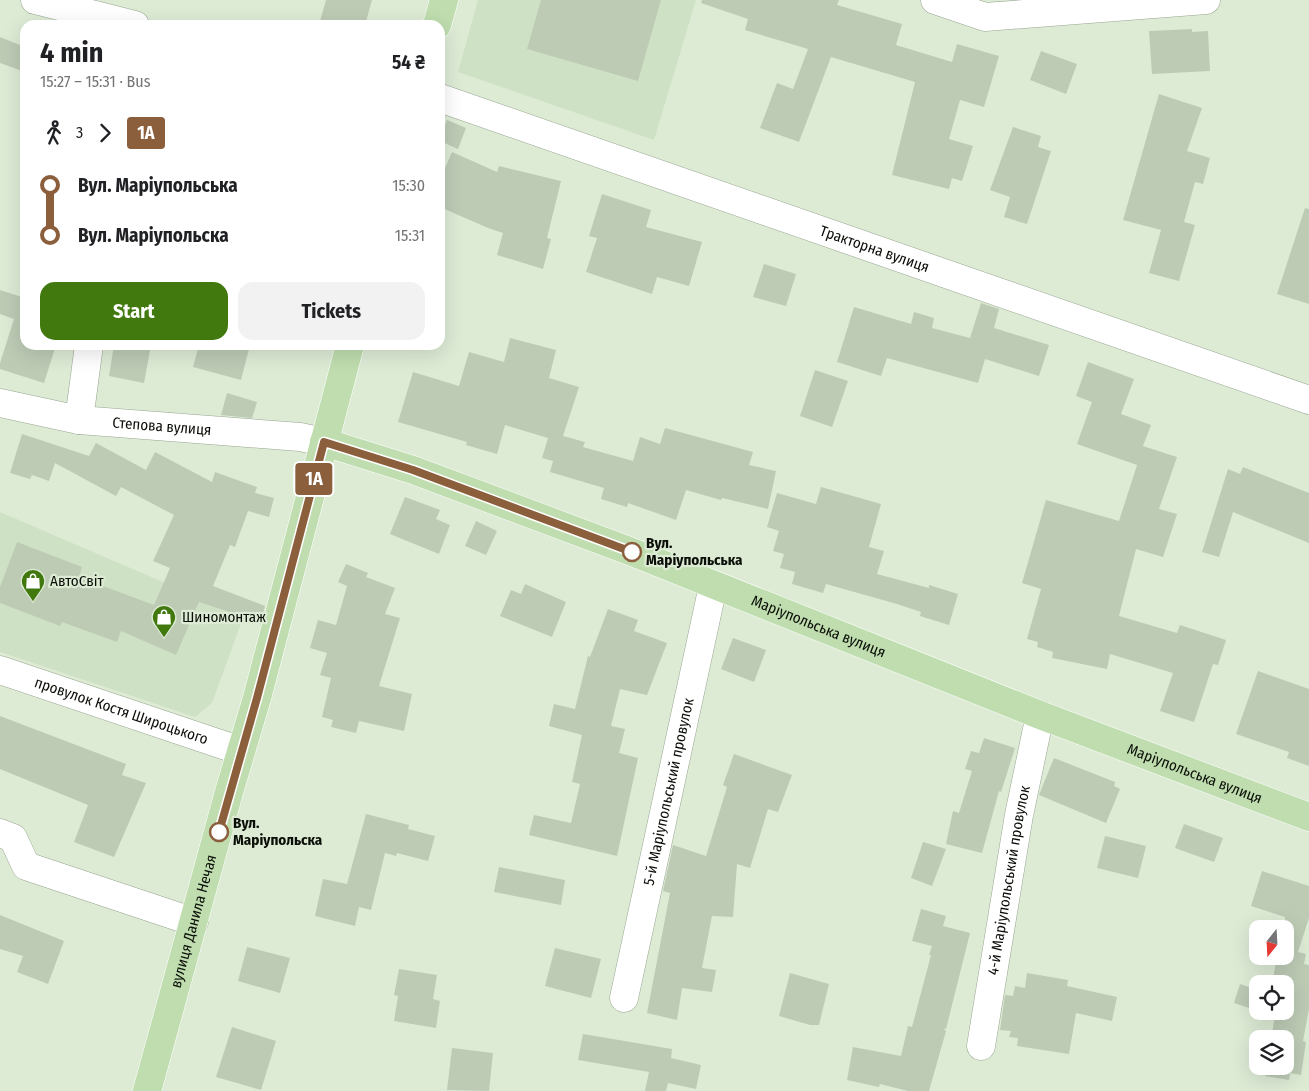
<!DOCTYPE html>
<meta charset="utf-8">
<style>
:root{--surface:#fff;--page:#f2f2f2;--text:#202124;--muted:#757577;--accent:#41790e}
body{margin:0;font-family:"Fira Sans Condensed",sans-serif;background:var(--page);color:var(--text);height:100vh;display:flex;flex-direction:column;font-size:19px;white-space:nowrap}
*{box-sizing:border-box;margin:0}
p{font-size:16px;color:var(--muted)}
.icon{flex:none;width:28px;height:28px;fill:none;stroke:currentColor;stroke-width:2;stroke-linecap:round;stroke-linejoin:round}
.map{position:relative;flex:1;overflow:hidden}
.drawer{position:absolute;left:20px;top:20px;width:425px;height:330px;display:flex;flex-direction:column;background:var(--surface);border-radius:15px;box-shadow:0 5px 20px #0002}
.drawer>*{flex:none}
.badge{padding:0 10px;border-radius:4px;font-size:18px;line-height:32px}
.needle{width:32px;rotate:198deg}
.controls{position:absolute;left:1249px;top:920px;display:grid;gap:10px}
.controls a{display:grid;place-items:center;width:45px;height:45px;border-radius:10px;background:var(--surface);box-shadow:0 5px 20px #0002;font-size:25px}
.map>.badge{position:absolute;translate:-50% -50%;box-shadow:0 0 0 2px #fff}
.legs{display:flex;align-items:center;gap:8px;height:55px;padding:0 20px;font-size:16px}
.legs p{margin-inline-start:auto}
.headline{display:flex;align-items:center;justify-content:space-between;height:85px;padding:0 20px}
h1{font-size:28px;font-weight:700;line-height:38px}
.cta{display:flex;gap:10px;margin-top:auto;padding:10px 20px}
.cta a{flex:1;height:58px;border-radius:15px;background:var(--accent);color:#fff;font-size:20px;font-weight:700;line-height:58px;text-align:center}
.cta a+a{background:var(--page);color:var(--text)}
ul{padding:0 20px;list-style:none}
li{display:flex;align-items:center;gap:18px;height:50px;font-size:19px}
li i{display:grid;place-items:center;width:8px;height:100%;margin:0 6px;background:currentColor}
li i::after{content:'';width:12px;height:12px;margin:-6px;border:4px solid;border-radius:50%;background:var(--surface)}
li p{margin-inline-start:auto}
li:first-child i{background:linear-gradient(#0000 50%,currentColor 0)}
li:last-child i{background:linear-gradient(currentColor 50%,#0000 0)}
.map>svg:first-child{display:block}
.built{fill:#cfe1c5}
.building{fill:#bdcbb5}
.lines{fill:none;stroke-linecap:round;stroke-linejoin:round}
.minor-casing{stroke:#98a591;stroke-width:29}
.major-casing{stroke:#fff;stroke-width:29}
.minor{stroke:#fff;stroke-width:28}
.major{stroke:#bfddaf;stroke-width:28}
.line-1-casing{stroke:#fff;stroke-width:11}
.line-1{stroke:#8b5e3c;stroke-width:8}
.stop-1-dot{fill:#fff;stroke:#8b5e3c;stroke-width:2.5}
.labels{text-anchor:middle;dominant-baseline:central;stroke-width:4.5;stroke-linejoin:round;paint-order:stroke}
.street-label{font-size:15px;fill:#0a0e07;stroke:#ddebd5}
.stop-label{font-size:15px;font-weight:bold;fill:#0a0e07;stroke:#ddebd5;text-anchor:start}
.poi-label{font-size:15px;fill:#0a0e07;stroke:#ddebd5;text-anchor:start}
</style>
<div class="map">
<svg width="1309" height="1091" viewBox="0 0 1309 1091">
<rect width="100%" height="100%" fill="#ddebd5"/>
<!-- built -->
<g class="built">
<polygon points="478,0 696,0 654,140 458,72"/>
<polygon points="0,512 163,582 227,603 247,607 212,703 195,717 0,652"/>
</g>
<!-- building -->
<g class="building">
<polygon points="326,0 372,0 365,25 319,25"/>
<polygon points="541,0 661,0 638,81 527,49"/>
<polygon points="702,0 839,0 837,5 902,24 896,45 952,62 957,44 999,56 984,107 960,100 949,139 973,146 962,181 952,178 949,189 892,175 915,82 831,57 799,142 760,128 777,83 793,89 808,49 745,30 748,19 701,3"/>
<polygon points="1192,29 1192,32 1208,31 1210,71 1152,74 1149,31"/>
<polygon points="0,37 25,47 25,72 0,63"/>
<polygon points="1041,51 1077,64 1066,94 1030,80"/>
<polygon points="1159,94 1202,108 1187,151 1210,158 1203,184 1195,182 1184,222 1195,225 1179,281 1149,273 1161,230 1123,220"/>
<polygon points="447,120 466,128 458,149 440,141 440,137"/>
<polygon points="1013,127 1041,136 1038,147 1051,151 1027,224 1004,217 1010,197 990,190"/>
<polygon points="452,152 497,172 499,166 561,181 547,238 551,239 543,269 497,255 503,233 488,228 440,207 440,180"/>
<polygon points="602,194 651,210 646,227 702,242 689,286 657,277 652,294 586,272 597,238 589,236"/>
<polygon points="1305,208 1309,209 1309,304 1277,294"/>
<polygon points="764,264 796,274 786,306 753,297"/>
<polygon points="0,290 25,298 25,345 56,345 44,383 0,369 0,363 14,319 0,314"/>
<polygon points="981,303 999,309 994,328 1049,345 1039,376 985,359 978,383 887,358 881,376 837,362 854,307 911,324 914,312 934,318 932,328 970,338"/>
<polygon points="510,338 556,350 549,378 579,387 563,436 585,442 583,447 633,461 640,437 660,444 665,428 753,452 749,465 776,471 768,509 722,498 721,500 686,490 676,520 628,503 627,507 601,499 604,488 550,472 553,461 542,458 548,438 505,425 497,454 466,445 467,442 398,422 413,372 459,386 469,352 504,362"/>
<polygon points="114,345 151,345 144,383 109,376"/>
<polygon points="199,345 250,345 241,380 193,367"/>
<polygon points="1088,362 1134,379 1121,414 1151,425 1143,446 1177,457 1159,509 1177,514 1163,557 1136,549 1119,616 1177,633 1180,625 1226,640 1218,665 1213,664 1194,722 1160,711 1173,673 1110,654 1107,669 1052,658 1053,652 1037,647 1038,642 1027,639 1041,589 1022,583 1046,500 1119,521 1137,465 1077,444 1092,402 1076,396"/>
<polygon points="815,370 848,381 832,427 800,416"/>
<polygon points="227,393 257,402 252,418 221,415"/>
<polygon points="22,434 89,456 96,443 146,470 155,452 212,482 215,472 257,487 255,493 274,498 269,517 248,511 235,547 230,545 213,586 265,606 261,622 199,602 176,655 121,631 117,642 62,622 60,626 0,603 0,587 17,542 82,567 79,577 154,605 170,568 153,561 174,515 121,487 116,496 55,463 49,481 32,475 30,479 10,473"/>
<polygon points="1243,467 1309,493 1309,543 1233,512 1219,557 1202,552 1228,469 1240,474"/>
<polygon points="821,487 881,504 869,547 884,551 877,574 929,588 929,585 958,594 949,625 920,616 921,612 897,604 826,584 823,593 792,584 795,572 780,568 784,554 773,551 779,531 767,527 777,493 816,504"/>
<polygon points="405,497 440,510 436,519 450,525 439,554 390,534"/>
<polygon points="476,521 497,531 486,555 465,546"/>
<polygon points="346,564 368,573 366,577 395,588 385,614 400,618 379,686 412,694 404,731 359,721 356,733 331,727 333,720 322,717 331,678 320,675 327,653 310,648 318,620 336,625 347,586 338,582"/>
<polygon points="525,584 566,602 552,637 500,616 511,590 521,594"/>
<polygon points="608,609 638,620 634,631 667,643 647,695 620,689 611,726 625,729 619,753 638,758 617,856 529,835 534,815 571,823 580,784 572,782 582,735 549,726 554,704 575,709 588,656 590,657"/>
<polygon points="733,638 766,650 754,682 721,669"/>
<polygon points="1258,671 1309,689 1309,766 1287,758 1289,752 1236,734"/>
<polygon points="0,716 126,764 122,775 146,783 114,857 74,842 88,805 0,769"/>
<polygon points="984,738 1015,748 1001,792 999,791 982,853 946,844 953,811 959,813 972,771 965,769 971,751 979,753"/>
<polygon points="734,754 792,775 778,812 768,809 750,868 737,864 733,917 712,916 702,968 716,970 712,992 682,988 677,1020 647,1013 670,893 663,891 673,845 706,856 727,787 723,785"/>
<polygon points="1054,758 1115,782 1114,786 1120,789 1106,823 1039,795"/>
<polygon points="366,814 409,825 408,829 435,836 428,861 397,853 396,856 385,853 371,910 359,907 355,926 315,916 323,879 347,884"/>
<polygon points="1184,824 1223,838 1214,862 1175,848"/>
<polygon points="1105,836 1146,846 1138,878 1097,868"/>
<polygon points="923,842 946,849 932,886 911,878"/>
<polygon points="499,867 565,880 561,905 494,892"/>
<polygon points="1262,871 1309,886 1309,918 1298,952 1306,954 1304,964 1309,965 1309,1009 1303,1041 1306,1042 1301,1075 1290,1073 1289,1080 1265,1076 1266,1066 1285,1066 1285,1039 1271,1039 1275,1016 1259,1011 1285,1011 1285,984 1272,984 1277,956 1285,956 1285,917 1251,906"/>
<polygon points="921,909 946,916 943,926 970,933 946,1029 943,1028 946,1031 929,1091 908,1091 880,1084 879,1087 847,1080 853,1047 901,1056 908,1026 912,1027 931,955 929,955 932,946 912,941"/>
<polygon points="0,915 64,941 48,984 17,972 23,956 0,949"/>
<polygon points="247,947 290,958 280,993 238,981"/>
<polygon points="555,948 601,959 591,998 545,986"/>
<polygon points="399,969 437,975 433,999 440,1001 436,1028 394,1021 398,996 394,995"/>
<polygon points="790,973 829,984 819,1025 810,1025 779,1016"/>
<polygon points="1027,973 1068,980 1067,986 1117,997 1112,1021 1076,1013 1069,1054 1017,1046 1018,1038 1009,1037 1011,1031 1000,1030 1005,995 1013,996 1015,986 1025,988"/>
<polygon points="1240,984 1258,990 1258,1011 1234,1003"/>
<polygon points="232,1027 276,1041 261,1090 216,1077"/>
<polygon points="583,1034 672,1049 671,1058 701,1065 696,1089 668,1083 666,1091 645,1091 649,1072 578,1060"/>
<polygon points="452,1048 493,1053 489,1091 447,1090"/>
</g>
<g class="lines">
<!-- minor casing -->
<g class="minor-casing">
<g id="minor">
<polyline points="35,0 135,25"/>
<polyline points="935,0 985,17 1206,0"/>
<path id="s1" d="M440,98L1309,400"/>
<path id="s2" d="M0,403L79,420L300,437L324,442"/>
<polyline points="79,420 89,345"/>
<path id="s3" d="M0,670L241,751"/>
<polyline points="0,833 13,838 26,866 194,922"/>
<path id="s4" d="M624,998L713,586"/>
<path id="s5" d="M981,1046L1019,815L1040,715"/>
</g>
</g>
<!-- major casing -->
<g class="major-casing">
<g id="major">
<polyline points="437,25 444,0"/>
<path id="s6" d="M324,442L413,470L632,552L1040,715L1309,817"/>
<path id="s7" d="M147,1091L229,792L257,698L350,345"/>
</g>
</g>
<!-- minor -->
<use href="#minor" class="minor"/>
<!-- major -->
<use href="#major" class="major"/>
</g>
<g class="lines">
<!-- line-1 casing -->
<g class="line-1-casing">
<polyline id="line-1" points="219,832 257,698 324,442 413,470 632,552"/>
</g>
<!-- line-1 -->
<use href="#line-1" class="line-1"/>
</g>
<!-- icons -->
<defs>
<g id="shop-pin" transform="scale(1.25)"><path d="M0 17L-7.5 6A9.5 9.5 0 1 1 7.5 6Z" fill="#41790e" stroke="#ddebd5"/><path d="M-5-2.5h2.3a2.7 3.5 0 0 1 5.4 0H5L5.5 6h-11ZM-1.5-2.5h3a1.5 2.3 0 0 0-3 0Z" fill="#fff"/></g>
</defs>
<g fill-rule="evenodd">
<use href="#shop-pin" x="33" y="581"/>
<use href="#shop-pin" x="164" y="617"/>
</g>
<!-- markers -->
<g class="stop-1-dot">
<circle cx="632" cy="552" r="9"/>
<circle cx="219" cy="832" r="9"/>
</g>
<g class="labels">
<!-- street labels -->
<g class="street-label">
<text stroke="none"><textPath href="#s1" startOffset="460">Тракторна вулиця</textPath></text>
<text stroke="none"><textPath href="#s2" startOffset="164">Степова вулиця</textPath></text>
<text stroke="none"><textPath href="#s6" startOffset="528">Маріупольська вулиця</textPath></text>
<text stroke="none"><textPath href="#s3" startOffset="128">провулок Костя Широцького</textPath></text>
<text stroke="none"><textPath href="#s6" startOffset="932">Маріупольська вулиця</textPath></text>
<text stroke="none"><textPath href="#s4" startOffset="211">5-й Маріупольський провулок</textPath></text>
<text stroke="none"><textPath href="#s5" startOffset="168">4-й Маріупольський провулок</textPath></text>
<text stroke="none"><textPath href="#s7" startOffset="176">вулиця Данила Нечая</textPath></text>
</g>
<!-- stop labels -->
<g class="stop-label">
<text x="646" y="543">Вул.<tspan x="646" dy="17">Маріупольська</tspan></text>
<text x="233" y="823">Вул.<tspan x="233" dy="17">Маріупольска</tspan></text>
</g>
<!-- poi labels -->
<g class="poi-label">
<text x="50" y="581">АвтоСвіт</text>
<text x="182" y="617">Шиномонтаж</text>
</g>
</g>
</svg>
<div class="controls">
<a><svg class="needle" viewBox="-14 -14 28 28"><path d="M0-13l5 13h-10z" fill="#e53935"/><path d="M0 13l5-13h-10z" fill="#757577"/></svg></a>
<a><svg class="icon" aria-label="locate" viewBox="0 0 24 24"><circle cx="12" cy="12" r="6"/><path d="M12 2v4M12 18v4M2 12h4M18 12h4"/></svg></a>
<a><svg class="icon" aria-label="layers" viewBox="0 0 24 24"><path d="M12 4l9 5-9 5-9-5zM3 14l9 5 9-5"/></svg></a>
</div>
<b class="badge" style="left:314px;top:479px;background:#8b5e3c;color:#fff">1А</b>
<section class="drawer">
<div class="headline"><div><h1>4 min</h1><p>15:27 – 15:31 · Bus</p></div><b>54 ₴</b></div>
<div class="legs"><svg class="icon" aria-label="walk" viewBox="0 0 24 24"><circle cx="13" cy="4" r="2"/><path d="M13 8l-2 6 4 7M11 14l-3 7M7 12l3-4h3l4 4"/></svg>3<svg class="icon" aria-label="forward" viewBox="0 0 24 24"><path d="M9 5l7 7-7 7"/></svg><b class="badge" style="background:#8b5e3c;color:#fff">1А</b></div>
<ul>
<li><i style="color:#8b5e3c"></i><b>Вул. Маріупольська</b><p>15:30</p></li>
<li><i style="color:#8b5e3c"></i><b>Вул. Маріупольска</b><p>15:31</p></li>
</ul>
<div class="cta"><a>Start</a><a>Tickets</a></div>
</section>
</div>
